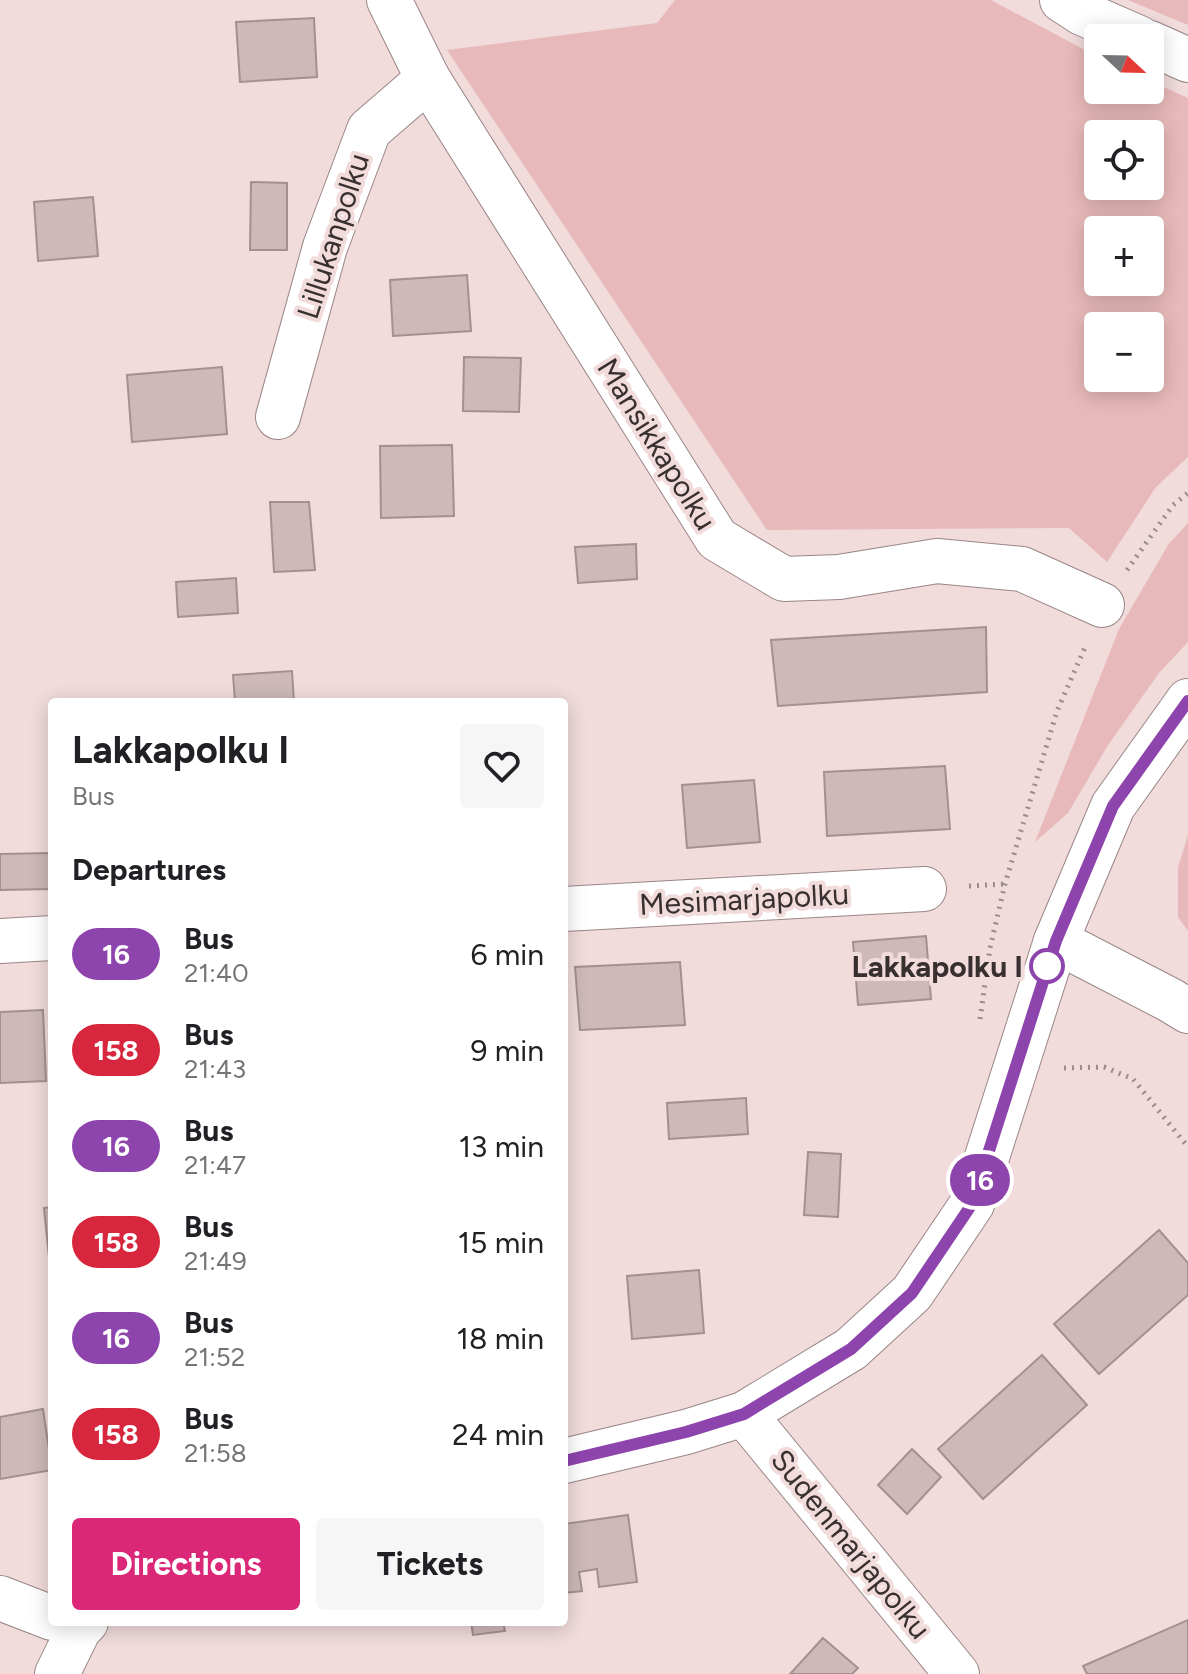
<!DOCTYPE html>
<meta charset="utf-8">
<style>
:root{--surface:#fff;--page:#f6f6f6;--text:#202124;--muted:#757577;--accent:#db2777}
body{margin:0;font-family:Figtree,sans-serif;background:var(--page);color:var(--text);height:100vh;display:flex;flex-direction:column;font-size:30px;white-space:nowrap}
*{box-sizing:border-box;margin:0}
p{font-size:26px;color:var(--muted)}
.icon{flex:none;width:44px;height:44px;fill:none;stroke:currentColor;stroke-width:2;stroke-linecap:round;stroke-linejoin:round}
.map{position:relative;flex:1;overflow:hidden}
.side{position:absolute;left:48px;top:698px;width:520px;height:928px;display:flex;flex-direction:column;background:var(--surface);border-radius:8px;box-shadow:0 4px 20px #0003}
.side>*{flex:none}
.badge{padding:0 16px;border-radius:26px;font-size:28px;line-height:52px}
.needle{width:52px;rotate:112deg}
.tools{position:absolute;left:1084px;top:24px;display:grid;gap:16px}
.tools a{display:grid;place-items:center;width:80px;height:80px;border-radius:8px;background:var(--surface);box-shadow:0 4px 20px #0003;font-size:40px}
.map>.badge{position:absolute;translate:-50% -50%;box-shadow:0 0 0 4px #fff}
h2{padding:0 24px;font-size:30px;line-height:72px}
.round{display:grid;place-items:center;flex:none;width:84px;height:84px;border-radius:8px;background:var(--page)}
.overview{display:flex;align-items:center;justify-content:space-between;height:136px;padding:0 24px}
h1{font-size:38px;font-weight:700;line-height:60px}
.action{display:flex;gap:16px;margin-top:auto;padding:16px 24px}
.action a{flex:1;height:92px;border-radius:8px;background:var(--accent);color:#fff;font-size:32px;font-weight:700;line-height:92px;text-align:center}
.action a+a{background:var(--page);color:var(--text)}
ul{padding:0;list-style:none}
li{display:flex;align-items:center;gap:24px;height:96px;padding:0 24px}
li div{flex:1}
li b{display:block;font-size:30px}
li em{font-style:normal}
li .badge{min-width:88px;font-weight:700;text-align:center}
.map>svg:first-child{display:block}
.green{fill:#e8b9ba;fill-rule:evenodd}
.building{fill:#ceb8b9;stroke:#a49090;stroke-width:2}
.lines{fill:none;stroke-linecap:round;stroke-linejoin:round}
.minor-casing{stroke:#9a8686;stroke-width:46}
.path{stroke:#9b8b8c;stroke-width:5;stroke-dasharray:2 6;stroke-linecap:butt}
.minor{stroke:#fff;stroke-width:44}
.line-casing{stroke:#fff;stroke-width:18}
.line{stroke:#8e44ad;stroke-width:12}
.stop-dot{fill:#fff;stroke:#8e44ad;stroke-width:4}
.labels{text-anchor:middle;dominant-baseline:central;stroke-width:8;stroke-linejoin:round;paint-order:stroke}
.street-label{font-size:30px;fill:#382f30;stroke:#f1dbdb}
.stop-label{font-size:30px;font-weight:bold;fill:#382f30;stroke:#f1dbdb;text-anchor:end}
</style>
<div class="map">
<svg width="1188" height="1674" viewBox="0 0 1188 1674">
<rect width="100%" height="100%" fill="#f1dbdb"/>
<!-- green -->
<g class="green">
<path d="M675,0H991L1098,57V90H1150V81L1188,98V457L1156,487L1107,562L1069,528L767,530L447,50L657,23ZM1098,134H1150V186H1098ZM1150,230V282H1098V230ZM1098,326H1150V378H1098Z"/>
<polygon points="1128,0 1188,0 1188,25"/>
<polygon points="1188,523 1188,642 1159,673 1108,745 1068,813 1035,842 1119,629 1168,545"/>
<polygon points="1188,835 1188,931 1178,917 1178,867"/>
</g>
<!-- building -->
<g class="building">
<polygon points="314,18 317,77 240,82 236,22"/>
<polygon points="251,182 287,183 287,250 250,250"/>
<polygon points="93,197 98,256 38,261 34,202"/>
<polygon points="467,275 471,331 393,336 390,280"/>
<polygon points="464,357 521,358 519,412 463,411"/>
<polygon points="222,367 227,434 132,442 127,375"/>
<polygon points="452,445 454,516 381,518 380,446"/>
<polygon points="270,502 309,502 315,570 274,572"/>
<polygon points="636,544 637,579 578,583 575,547"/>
<polygon points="236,578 238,613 178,617 176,582"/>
<polygon points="986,627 987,692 778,706 771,640"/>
<polygon points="292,671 294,702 235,702 233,675"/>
<polygon points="945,766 950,829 827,836 824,772"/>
<polygon points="754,780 760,842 687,848 682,785"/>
<polygon points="52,853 52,889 0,890 0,854"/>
<polygon points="926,936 931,999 858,1005 853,942"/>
<polygon points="680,962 685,1025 580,1030 575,967"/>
<polygon points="43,1010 46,1081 0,1083 0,1012"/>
<polygon points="746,1098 748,1134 669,1139 667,1103"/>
<polygon points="808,1152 841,1154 838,1217 804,1215"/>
<polygon points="52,1207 52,1286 44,1208"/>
<polygon points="1159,1230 1188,1263 1188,1295 1099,1374 1054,1324"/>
<polygon points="699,1270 704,1333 632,1339 627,1276"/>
<polygon points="1042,1355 1087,1405 983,1499 938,1449"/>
<polygon points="43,1409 52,1470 0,1479 0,1417"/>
<polygon points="912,1449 941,1477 907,1514 878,1485"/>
<polygon points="628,1515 637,1582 599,1587 597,1569 579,1572 582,1591 564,1593 564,1524"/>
<polygon points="1188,1620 1188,1674 1087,1674 1083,1666"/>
<polygon points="471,1622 503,1622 505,1631 473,1635"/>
<polygon points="823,1638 858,1668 852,1674 790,1674"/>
</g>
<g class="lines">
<!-- minor casing -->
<g class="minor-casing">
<g id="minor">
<polyline points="389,0 428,79 717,539 784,579 839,577 937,561 1022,569 1102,605"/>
<polyline points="1062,0 1082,13 1139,38"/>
<polyline points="1150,43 1188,60"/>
<polyline points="278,417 325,247 369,130 428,79"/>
<polyline points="564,909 924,889"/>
<polyline points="0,941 52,938"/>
<polyline points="1056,941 1170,1000 1188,1011"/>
<polyline points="744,1414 957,1674"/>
<polyline points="564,1461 686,1432 744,1414 851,1349 912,1293 972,1204 1056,941 1113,806 1188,701"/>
<polyline points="0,1598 52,1618"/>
<polyline points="57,1674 79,1629 86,1622"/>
</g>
</g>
<!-- path -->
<g class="path">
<polyline points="1127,570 1173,505 1188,493"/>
<polyline points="969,886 1005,884"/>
<polyline points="980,1019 990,948 1005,884 1057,711 1086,645"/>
<polyline points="1064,1068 1104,1067 1133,1079 1188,1147"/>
</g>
<!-- minor -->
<use href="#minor" class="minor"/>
</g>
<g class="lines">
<!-- line casing -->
<g class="line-casing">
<polyline id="line" points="564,1461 686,1432 744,1414 851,1349 912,1293 972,1204 1056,941 1113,806 1188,701"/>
</g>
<!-- line -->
<use href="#line" class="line"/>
</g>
<!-- markers -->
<circle class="stop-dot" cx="1047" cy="966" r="16"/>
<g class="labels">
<!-- street labels -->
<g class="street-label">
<text transform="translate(333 236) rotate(-72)">Lillukanpolku</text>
<text transform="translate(657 444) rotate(58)">Mansikkapolku</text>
<text transform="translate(744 899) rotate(-3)">Mesimarjapolku</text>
<text transform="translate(851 1544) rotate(51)">Sudenmarjapolku</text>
</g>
<!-- stop labels -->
<g class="stop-label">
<text x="1023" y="966">Lakkapolku I</text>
</g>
</g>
</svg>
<div class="tools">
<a><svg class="needle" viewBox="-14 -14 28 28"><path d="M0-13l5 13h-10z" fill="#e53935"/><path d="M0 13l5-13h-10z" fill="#757577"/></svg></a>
<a><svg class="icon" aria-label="locate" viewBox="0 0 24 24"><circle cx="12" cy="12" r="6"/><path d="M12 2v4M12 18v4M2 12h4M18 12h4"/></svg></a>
<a>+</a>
<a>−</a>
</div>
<b class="badge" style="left:980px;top:1180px;background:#8e44ad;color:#fff">16</b>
<section class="side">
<div class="overview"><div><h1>Lakkapolku I</h1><p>Bus</p></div><a class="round"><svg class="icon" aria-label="heart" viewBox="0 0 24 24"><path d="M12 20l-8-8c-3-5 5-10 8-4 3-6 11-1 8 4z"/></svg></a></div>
<h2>Departures</h2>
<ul>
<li><span class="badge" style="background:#8e44ad;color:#fff">16</span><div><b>Bus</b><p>21:40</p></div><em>6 min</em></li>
<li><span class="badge" style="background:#d7263d;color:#fff">158</span><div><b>Bus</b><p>21:43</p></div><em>9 min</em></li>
<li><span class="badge" style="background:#8e44ad;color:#fff">16</span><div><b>Bus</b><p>21:47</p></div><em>13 min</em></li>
<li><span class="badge" style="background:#d7263d;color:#fff">158</span><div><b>Bus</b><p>21:49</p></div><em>15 min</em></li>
<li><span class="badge" style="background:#8e44ad;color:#fff">16</span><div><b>Bus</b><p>21:52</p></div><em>18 min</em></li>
<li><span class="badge" style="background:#d7263d;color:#fff">158</span><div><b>Bus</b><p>21:58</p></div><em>24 min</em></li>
</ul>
<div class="action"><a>Directions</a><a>Tickets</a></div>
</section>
</div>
